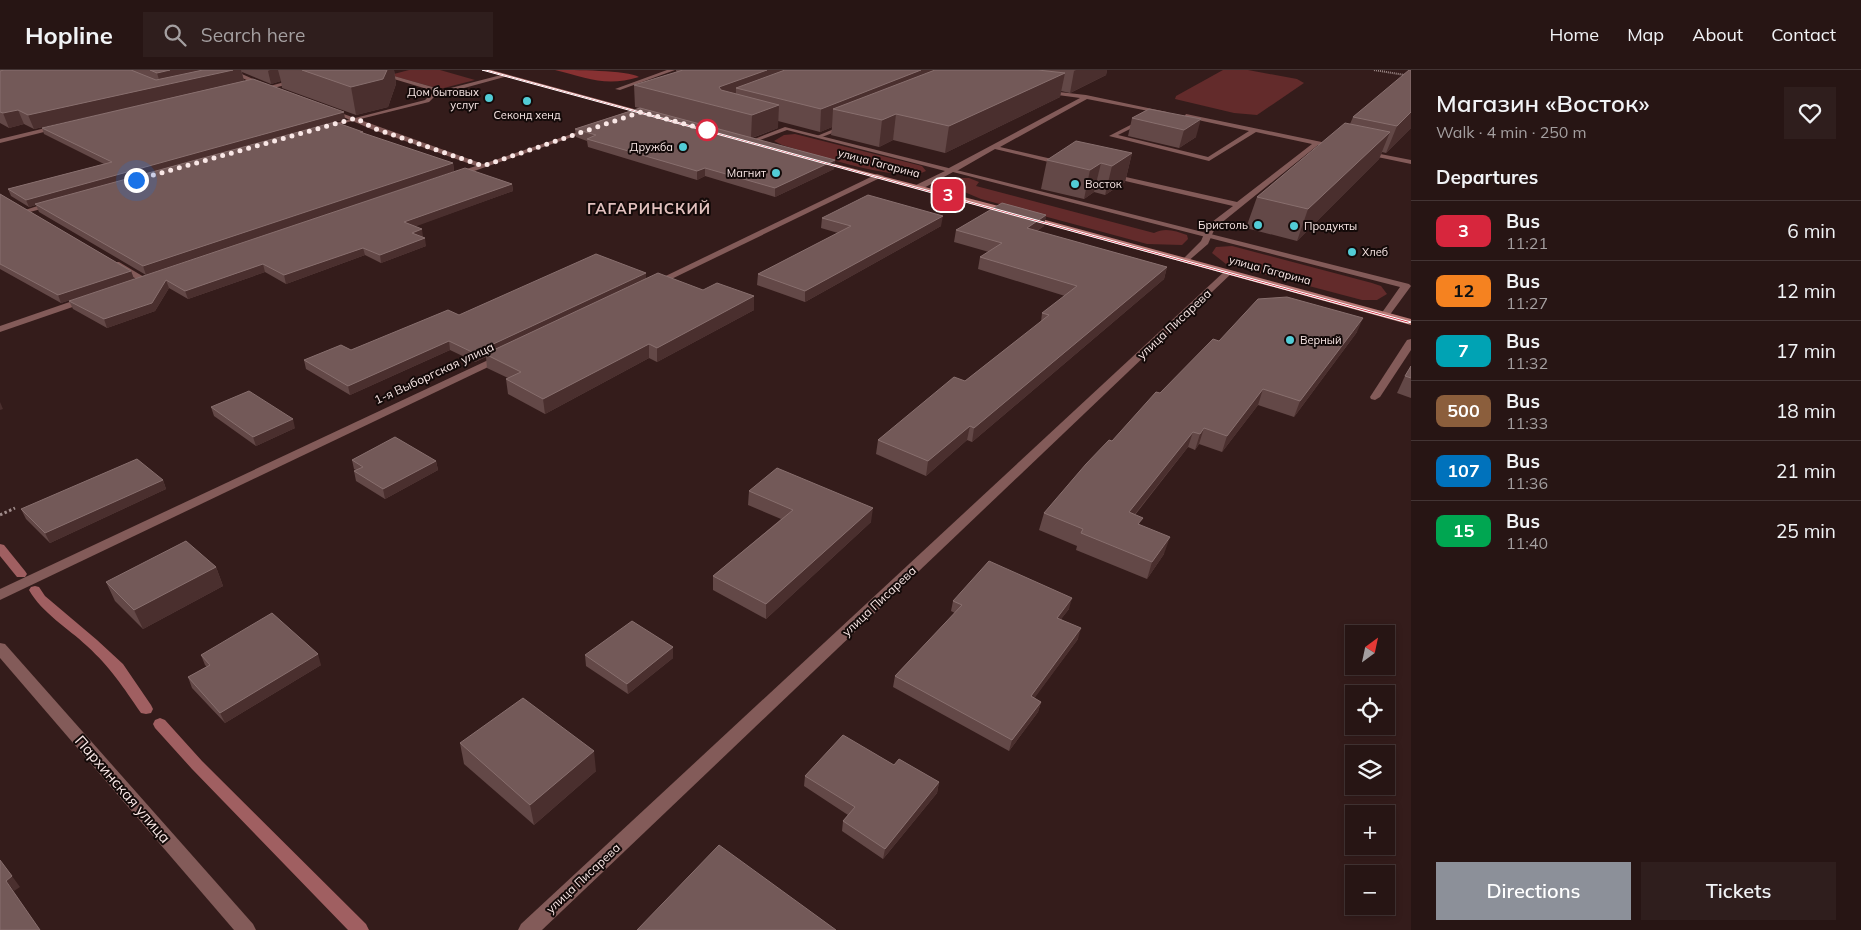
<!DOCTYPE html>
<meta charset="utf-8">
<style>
:root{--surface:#271514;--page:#2f1e1d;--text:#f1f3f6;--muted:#a49fa0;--line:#433434;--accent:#8c9099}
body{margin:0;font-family:Mulish,sans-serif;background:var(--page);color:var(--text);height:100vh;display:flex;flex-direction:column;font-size:19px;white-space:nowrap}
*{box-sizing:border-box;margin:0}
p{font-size:16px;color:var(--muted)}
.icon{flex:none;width:28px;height:28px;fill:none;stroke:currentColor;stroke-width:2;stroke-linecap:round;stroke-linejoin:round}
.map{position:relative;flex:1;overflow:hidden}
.drawer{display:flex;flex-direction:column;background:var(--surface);width:450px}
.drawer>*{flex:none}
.badge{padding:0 10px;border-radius:8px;font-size:18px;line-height:32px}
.needle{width:32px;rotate:33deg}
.controls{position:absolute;left:1345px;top:555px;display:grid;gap:10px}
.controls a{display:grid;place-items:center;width:50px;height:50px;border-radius:0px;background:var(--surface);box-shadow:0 2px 8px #0003,0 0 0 1px var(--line);font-size:25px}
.you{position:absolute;width:25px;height:25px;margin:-12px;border:4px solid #fff;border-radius:50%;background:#1a73e8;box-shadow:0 0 0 8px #1a73e833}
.map>.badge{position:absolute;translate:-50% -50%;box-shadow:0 0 0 2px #fff}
h2{padding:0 25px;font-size:19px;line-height:45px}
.round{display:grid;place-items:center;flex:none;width:52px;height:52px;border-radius:0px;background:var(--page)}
.head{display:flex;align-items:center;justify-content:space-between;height:85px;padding:0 25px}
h1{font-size:24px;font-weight:600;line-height:38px}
.action{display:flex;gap:10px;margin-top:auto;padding:10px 25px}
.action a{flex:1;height:58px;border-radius:0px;background:var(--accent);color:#fff;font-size:20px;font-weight:600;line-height:58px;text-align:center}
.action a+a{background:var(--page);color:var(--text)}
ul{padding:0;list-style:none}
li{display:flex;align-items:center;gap:15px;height:60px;padding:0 25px;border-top:1px solid var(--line)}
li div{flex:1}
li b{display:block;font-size:19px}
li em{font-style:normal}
li .badge{min-width:55px;font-weight:700;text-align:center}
header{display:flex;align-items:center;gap:30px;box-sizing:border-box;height:70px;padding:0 25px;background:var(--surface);border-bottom:1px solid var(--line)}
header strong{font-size:24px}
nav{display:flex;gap:28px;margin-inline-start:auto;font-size:18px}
.search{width:350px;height:45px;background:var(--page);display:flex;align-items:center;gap:12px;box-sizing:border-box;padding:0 18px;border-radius:0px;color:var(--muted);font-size:19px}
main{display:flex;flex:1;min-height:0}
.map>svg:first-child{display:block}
.green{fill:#632b2b}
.forest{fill:#873132}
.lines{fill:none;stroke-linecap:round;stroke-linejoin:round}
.stream{fill:#a05f61;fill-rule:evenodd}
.path-far1{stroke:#9f8b8a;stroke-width:2;stroke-dasharray:1 1;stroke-linecap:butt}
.path{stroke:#9f8b8a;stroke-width:3;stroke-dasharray:2.5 2.5;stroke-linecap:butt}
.lane{fill:#835b59;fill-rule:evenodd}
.street{fill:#835b59;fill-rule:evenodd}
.secondary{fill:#b97a77;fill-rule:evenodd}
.wall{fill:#634847}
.shaded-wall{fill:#4a2f2e}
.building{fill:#735958;stroke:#886f6e}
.line{fill:#d7263d;stroke:#fff}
.walk{stroke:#f9e7e6;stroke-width:5;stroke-dasharray:0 9}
.poi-dot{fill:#52ccd6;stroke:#140a09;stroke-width:2}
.stop-dot{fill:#fff;stroke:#d7263d;stroke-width:2.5}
.labels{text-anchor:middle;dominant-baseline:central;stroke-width:4;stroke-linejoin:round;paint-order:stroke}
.far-poi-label{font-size:11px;fill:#f9e7e6;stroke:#140a09;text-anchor:end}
.far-street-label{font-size:11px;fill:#f9e7e6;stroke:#140a09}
.street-label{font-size:12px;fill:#f9e7e6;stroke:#140a09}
.far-district-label{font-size:15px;font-weight:bold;letter-spacing:1px;fill:#e2c1be;stroke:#140a09}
.near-street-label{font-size:15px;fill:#f9e7e6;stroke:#140a09}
</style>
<header>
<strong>Hopline</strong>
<div class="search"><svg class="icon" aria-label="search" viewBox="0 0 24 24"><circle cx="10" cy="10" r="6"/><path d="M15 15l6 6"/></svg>Search here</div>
<nav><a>Home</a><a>Map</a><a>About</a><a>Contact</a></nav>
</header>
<main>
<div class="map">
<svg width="1411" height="860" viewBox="0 0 1411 860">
<rect width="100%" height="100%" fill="#341c1b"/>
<!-- green -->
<g class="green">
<polygon points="409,0 440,0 475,10 440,19 390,5"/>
<polygon points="1223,0 1248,0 1297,9 1304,13 1257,45 1234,43 1175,29 1176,26"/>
<path d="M795,64L922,96L926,101C902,115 812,83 782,75L774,71L784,65Z"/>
<path d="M955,108H969L979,112L976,116L1154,163C1165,157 1176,161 1187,165L1188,169L1182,175L1147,174L981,129L962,121L952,113Z"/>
<polygon points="1232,176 1372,213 1381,216 1387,224 1377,230 1362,230 1226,194 1212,183 1216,177"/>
</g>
<!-- forest -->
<path class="forest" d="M555,0C572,0 628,0 639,7C606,17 587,8 555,0Z"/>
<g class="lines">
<!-- stream -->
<g class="stream">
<polygon points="0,474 4,475 25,501 27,504 25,507 17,507 0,486"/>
<path d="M35,516L39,517L45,526L97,570L123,594L151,635L153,639L151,643L146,644L141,643C123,617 111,598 87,576C68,558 42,543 29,520L31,517Z"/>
<polygon points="160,648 165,650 202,691 366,854 369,860 348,860 192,699 155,658 153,654 155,650"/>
</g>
<!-- path-far1 -->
<polyline class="path-far1" points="1374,0 1411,6"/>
<!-- path -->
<polyline class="path" points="0,445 15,438"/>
<!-- lane -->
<g class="lane">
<polygon points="364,0 373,0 443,20 505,4 508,6 435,26 429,32 320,59 320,57 425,30 431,24 437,22"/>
<polygon points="667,0 675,0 620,20 615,19"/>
<polygon points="235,1 258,11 259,12 256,14 235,5 228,7 225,5"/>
<polygon points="296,9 298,12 269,19 266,17"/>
<polygon points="1041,20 1086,25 1167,42 1164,44 1087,29 1000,77 1065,92 1065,96 995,79 955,102 949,102 949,98 1080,28 1043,23"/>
<polygon points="1186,44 1336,75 1339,77 1336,79 1318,75 1215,158 1208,174 1186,193 1182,190 1201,171 1208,155 1233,136 1108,107 1108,103 1237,132 1312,74 1256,62 1209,91 1109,66 1144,48 1146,51 1118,65 1208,87 1249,61 1184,47"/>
<polygon points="846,54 848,57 822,67 817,66"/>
<polygon points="58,55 61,57 60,58 0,73 0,69"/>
<polygon points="1365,81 1411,90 1411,94 1363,84 1362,83"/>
<polygon points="53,131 56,131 56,135 26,143 22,141"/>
<polygon points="1411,269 1411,280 1380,327 1375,330 1371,329 1370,327 1407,270"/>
</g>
<!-- street -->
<g class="street">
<polygon points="327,38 483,94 590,58 595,59 457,107 454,107 454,103 476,96 371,59 327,40"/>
<polygon points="785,57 1409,214 1411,216 1389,246 1386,247 1381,244 1400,217 953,102 922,119 916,119 916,115 945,101 787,60 752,73 747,72"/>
<polygon points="877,104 884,106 657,216 649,214"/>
<polygon points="113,192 119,192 149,210 142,212 113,196"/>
<polygon points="1226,200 1233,202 542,860 518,860 521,854"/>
<polygon points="87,226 92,229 90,231 0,262 0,256"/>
<polygon points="501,284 505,285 505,289 0,530 0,519"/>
<polygon points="0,573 5,574 253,854 256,860 234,860 0,588"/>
</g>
<!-- secondary -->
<g class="secondary">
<polygon points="482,0 491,0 652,44 647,45"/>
<polygon points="816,89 1014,140 1015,142 1008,144 816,91"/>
<polygon points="1027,145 1411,249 1411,255 1027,149"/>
</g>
</g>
<!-- wall -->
<g class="wall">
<polygon points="0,0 394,0 396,14 388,37 356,45 282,18 281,11 271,14 242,2 244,11 345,49 216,85 363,62 364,64 453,93 454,101 146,205 39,142 36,135 29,137 11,126 8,119 104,94 44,64 42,58 183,25 34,59 24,54 9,58 0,53"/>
<polygon points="676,0 1107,0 1106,5 1070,23 1061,21 1060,27 945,83 893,70 879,77 831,65 832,57 820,62 778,51 778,58 752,68 835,90 834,99 775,127 705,106 697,110 588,77 587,71 576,67 575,59 639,38 635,37 634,15 677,2 676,1"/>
<polygon points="1411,0 1411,58 1386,83 1382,82 1379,89 1297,171 1246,158 1257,127 1350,54 1353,47"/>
<polygon points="1149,39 1196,67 1179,78 1128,66 1132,48"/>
<polygon points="1132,83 1125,112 1105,125 1094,122 1084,129 1041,119 1047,90"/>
<polygon points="512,114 513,121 415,156 423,167 422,167 426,176 381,193 365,185 286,214 265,202 188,229 169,218 155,241 107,258 73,239 69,231"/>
<polygon points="0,124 131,201 134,209 61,233 0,199"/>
<polygon points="1046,145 1044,156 1037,161 1167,197 1164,209 972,372 967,370 926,406 876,384 878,370 965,311 1041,252 1042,243 1065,226 978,199 980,187 989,182 954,172 956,160"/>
<polygon points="822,148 941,156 805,232 757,215 758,204 838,163 821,158"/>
<polygon points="646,209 703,220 754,226 754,240 657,292 649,288 545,344 508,324 506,309 508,308 487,298 486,287 475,292 450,280 350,325 306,299 304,290 351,280 459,245"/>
<polygon points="1357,262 1294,347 1258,335 1222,382 1199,374 1195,380 1188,377 1135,445 1140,455 1164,484 1147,509 1076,480 1077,476 1039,460 1044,443 1112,371 1160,323 1219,271"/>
<polygon points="1411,296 1411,328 1397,323 1405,306"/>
<polygon points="211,337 295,358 256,376 214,346"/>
<polygon points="352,390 436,391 438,400 385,429 356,411 354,401 356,400 354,399"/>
<polygon points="163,410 166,419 50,473 26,449 21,439"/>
<polygon points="749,421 871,452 766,549 713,520 713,506 781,449 748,435"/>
<polygon points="216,497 223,516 143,559 115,531 106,512"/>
<polygon points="953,531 1069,539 1061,549 1078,569 1034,628 1041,632 1038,642 1009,681 893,617 895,606 955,543 951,541"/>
<polygon points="673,577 673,588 628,624 586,596 585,585"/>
<polygon points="201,585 321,595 225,653 192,618 188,607 207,597 205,595"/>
<polygon points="460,673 596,701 534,755 464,694"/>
<polygon points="894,695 939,712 937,723 883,789 842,761 843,751 848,745 804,716 805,706"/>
</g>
<!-- shaded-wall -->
<g class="shaded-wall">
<polygon points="170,0 241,0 244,11 34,59 28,45 161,16 157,3"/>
<polygon points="270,0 278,0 281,11 271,14 268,1"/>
<polygon points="387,0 394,0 396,14 388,37 356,45 351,17"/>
<polygon points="767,0 822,0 736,18 736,33 723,38 719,17"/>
<polygon points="921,0 943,0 833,39 832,57 820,62 821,39"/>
<polygon points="1076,0 1107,0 1106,5 1070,23 1074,1"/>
<polygon points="1065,3 1060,27 945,83 949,56"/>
<polygon points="779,35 778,58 751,68 752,45"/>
<polygon points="18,40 24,54 9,58 3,43"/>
<polygon points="344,42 345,49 37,135 35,134 36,135 29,137 26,130"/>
<polygon points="1411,42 1411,58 1386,83 1397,56"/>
<polygon points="896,44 893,70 879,77 882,50"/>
<polygon points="1201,49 1196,67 1179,78 1184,60"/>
<polygon points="1390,62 1379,89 1297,171 1308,139"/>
<polygon points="1132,83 1125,112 1105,125 1112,96"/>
<polygon points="835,90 834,99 775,127 775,118"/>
<polygon points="453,93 454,101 146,205 143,196"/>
<polygon points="1101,93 1094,122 1084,129 1090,100"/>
<polygon points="705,98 705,106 697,110 697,101"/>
<polygon points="512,114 513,121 406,160 404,152"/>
<polygon points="1046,145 1044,156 1024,169 1027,158"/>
<polygon points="943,146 941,156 805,232 805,221"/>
<polygon points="422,159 423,167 413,170 412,163"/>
<polygon points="425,168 426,176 381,193 380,185"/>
<polygon points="363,178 365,185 286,214 284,205"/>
<polygon points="263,194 265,202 188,229 185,221"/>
<polygon points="1167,197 1164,209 972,372 974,358"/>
<polygon points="131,201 134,209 61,233 58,225"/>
<polygon points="646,203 646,211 485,284 486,287 475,292 474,283"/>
<polygon points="166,210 169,218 155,241 107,258 104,249"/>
<polygon points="754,226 754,240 657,292 657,278"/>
<polygon points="1363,248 1357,262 1294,347 1300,331"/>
<polygon points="449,271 450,280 350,325 348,316"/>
<polygon points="649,274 649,288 545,344 543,329"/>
<polygon points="1263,319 1258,335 1222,382 1227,366"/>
<polygon points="0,332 3,339 0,340"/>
<polygon points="293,349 295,358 256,376 253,367"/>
<polygon points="970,356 967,370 926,406 928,391"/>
<polygon points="1204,358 1199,374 1195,380 1200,364"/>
<polygon points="1193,362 1188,377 1123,459 1129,442"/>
<polygon points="436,391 438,400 385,429 383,419"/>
<polygon points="163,410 166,419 50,473 45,463"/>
<polygon points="873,438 871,452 766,549 766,534"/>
<polygon points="1170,467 1164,484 1147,509 1152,492"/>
<polygon points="216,497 223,516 143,559 134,540"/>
<polygon points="1072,528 1069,539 1054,558 1057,548"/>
<polygon points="1081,558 1078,569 1028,637 1031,626"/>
<polygon points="673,577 673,588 628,624 627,614"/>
<polygon points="318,584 321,595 225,653 220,643"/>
<polygon points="1041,632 1038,642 1009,681 1012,670"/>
<polygon points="594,681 596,701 534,755 530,735"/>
<polygon points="939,712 937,723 883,789 885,779"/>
<polygon points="12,806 20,817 14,821 6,811"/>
</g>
<!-- building -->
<g class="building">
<polygon points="4,0 131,0 156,10 203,0 233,0 28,45 18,40 3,43 0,42 0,1"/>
<polygon points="150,0 170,0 157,3"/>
<polygon points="302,0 387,0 383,9 351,17"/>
<polygon points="683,0 767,0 719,17 721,20 779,35 752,45 634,15"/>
<polygon points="785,0 921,0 821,39 736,18"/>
<polygon points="935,0 1038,0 1065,3 949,56 896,44 882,50 833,39"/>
<polygon points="1409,0 1411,0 1411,42 1397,56 1353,47"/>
<polygon points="253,9 344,42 26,130 8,119 112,92 42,58"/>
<polygon points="640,38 835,90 775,118 705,98 697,101 587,69 596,65 575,59"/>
<polygon points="1149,39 1201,49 1184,60 1132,48"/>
<polygon points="335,52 363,62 360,62 453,93 143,196 35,134"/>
<polygon points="1345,53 1390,62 1308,139 1257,127"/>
<polygon points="1076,71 1132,83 1112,96 1101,93 1090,100 1047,90"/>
<polygon points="465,98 512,114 404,152 422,159 412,163 425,168 380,185 363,178 284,205 263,194 185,221 166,210 152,233 104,249 69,231"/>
<polygon points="0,124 131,201 58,225 4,196 0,194"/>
<polygon points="868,125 943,146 805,221 758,204 851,156 822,148"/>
<polygon points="1002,133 1046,145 1027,158 1167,197 974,358 970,356 928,391 878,370 954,307 965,311 1049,245 1042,243 1077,216 980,187 1002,173 956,160"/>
<polygon points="596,184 646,203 474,283 449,271 348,316 304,290 341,275 351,280 448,240 459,245"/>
<polygon points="658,203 703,220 717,213 754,226 657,278 649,274 543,329 506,309 521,302 485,284"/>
<polygon points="1287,227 1363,248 1300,331 1263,319 1227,366 1204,358 1200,364 1193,362 1129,442 1143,448 1138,454 1170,467 1152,492 1081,463 1083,459 1044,443 1086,394 1109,370 1112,371 1156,322 1160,323 1213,269 1219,271 1258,229"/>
<polygon points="1411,296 1411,308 1405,306"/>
<polygon points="249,321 293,349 253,367 211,337"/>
<polygon points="395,367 436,391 383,419 354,401 363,397 352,390"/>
<polygon points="137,389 163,410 45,463 21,439"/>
<polygon points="777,398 873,438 766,534 713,506 793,440 749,421"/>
<polygon points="186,471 216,497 134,540 106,512"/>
<polygon points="989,491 1072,528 1057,548 1081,558 1031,626 1041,632 1012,670 895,606 962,535 953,531"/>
<polygon points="272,543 318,584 220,643 188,607 210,595 201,585"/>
<polygon points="632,551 673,577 627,614 585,585"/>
<polygon points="523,628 594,681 530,735 460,673"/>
<polygon points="843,665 894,695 899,689 939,712 885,779 843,751 855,737 805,706"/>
<polygon points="719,775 836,860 637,860"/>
<polygon points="0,790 12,806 6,811 40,860 0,860"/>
</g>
<!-- line -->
<polygon class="line" points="482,0 486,0 1411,252 1408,253"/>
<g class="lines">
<!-- walk -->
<polyline class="walk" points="136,110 356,48 373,58 483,96 641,42 707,60"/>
</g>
<!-- markers -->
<g class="poi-dot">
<circle cx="489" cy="28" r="5"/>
<circle cx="527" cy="31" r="5"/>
<circle cx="683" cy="77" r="5"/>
<circle cx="776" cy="103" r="5"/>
<circle cx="1075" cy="114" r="5"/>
<circle cx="1258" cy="155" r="5"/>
<circle cx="1294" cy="156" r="5"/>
<circle cx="1352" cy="182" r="5"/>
<circle cx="1290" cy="270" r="5"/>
</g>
<circle class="stop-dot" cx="707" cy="60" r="10"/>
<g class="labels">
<!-- far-poi labels -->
<g class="far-poi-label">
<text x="479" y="22">Дом бытовых<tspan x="479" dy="13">услуг</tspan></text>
<text x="527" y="45" text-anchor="middle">Секонд хенд</text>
<text x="673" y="77">Дружба</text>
<text x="766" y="103">Магнит</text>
<text x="1085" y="114" text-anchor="start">Восток</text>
<text x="1248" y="155">Бристоль</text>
<text x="1304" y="156" text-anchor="start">Продукты</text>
<text x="1362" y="182" text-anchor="start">Хлеб</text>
<text x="1300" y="270" text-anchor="start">Верный</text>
</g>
<!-- far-street labels -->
<g class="far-street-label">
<text transform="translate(879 93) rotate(15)">улица Гагарина</text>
<text transform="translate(1270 200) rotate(15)">улица Гагарина</text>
</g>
<!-- street labels -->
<g class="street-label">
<text transform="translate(1174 254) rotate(-43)">улица Писарева</text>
<text transform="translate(434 303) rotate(-25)">1-я Выборгская улица</text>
<text transform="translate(879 531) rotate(-43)">улица Писарева</text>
<text transform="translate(583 808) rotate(-43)">улица Писарева</text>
</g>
<!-- far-district labels -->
<g class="far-district-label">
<text x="649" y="138">ГАГАРИНСКИЙ</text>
</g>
<!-- near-street labels -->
<g class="near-street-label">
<text transform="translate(123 719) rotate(49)">Пархинская улица</text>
</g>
</g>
</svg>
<div class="controls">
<a><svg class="needle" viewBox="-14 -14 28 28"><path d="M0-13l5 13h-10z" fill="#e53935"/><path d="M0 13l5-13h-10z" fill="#a49fa0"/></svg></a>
<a><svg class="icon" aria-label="locate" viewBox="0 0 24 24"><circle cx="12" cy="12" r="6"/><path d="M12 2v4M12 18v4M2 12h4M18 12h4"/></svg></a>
<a><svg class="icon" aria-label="layers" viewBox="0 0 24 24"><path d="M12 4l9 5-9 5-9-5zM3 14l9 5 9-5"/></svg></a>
<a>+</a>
<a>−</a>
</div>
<div class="you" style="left:136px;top:110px"></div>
<b class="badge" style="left:948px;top:125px;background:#d7263d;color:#fff">3</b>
</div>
<section class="drawer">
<div class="head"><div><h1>Магазин «Восток»</h1><p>Walk · 4 min · 250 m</p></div><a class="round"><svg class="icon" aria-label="heart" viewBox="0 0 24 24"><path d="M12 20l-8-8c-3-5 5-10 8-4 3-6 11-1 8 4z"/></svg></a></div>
<h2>Departures</h2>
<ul>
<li><span class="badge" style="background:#d7263d;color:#fff">3</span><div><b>Bus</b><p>11:21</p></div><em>6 min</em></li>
<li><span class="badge" style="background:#f58220;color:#111">12</span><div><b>Bus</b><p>11:27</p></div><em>12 min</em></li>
<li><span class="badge" style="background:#00a3b4;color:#fff">7</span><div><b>Bus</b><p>11:32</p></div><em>17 min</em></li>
<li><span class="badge" style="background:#8b5e3c;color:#fff">500</span><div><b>Bus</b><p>11:33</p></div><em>18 min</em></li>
<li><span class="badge" style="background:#0072bc;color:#fff">107</span><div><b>Bus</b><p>11:36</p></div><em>21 min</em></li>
<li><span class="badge" style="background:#00a651;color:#fff">15</span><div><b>Bus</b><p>11:40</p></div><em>25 min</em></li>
</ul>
<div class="action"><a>Directions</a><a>Tickets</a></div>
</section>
</main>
